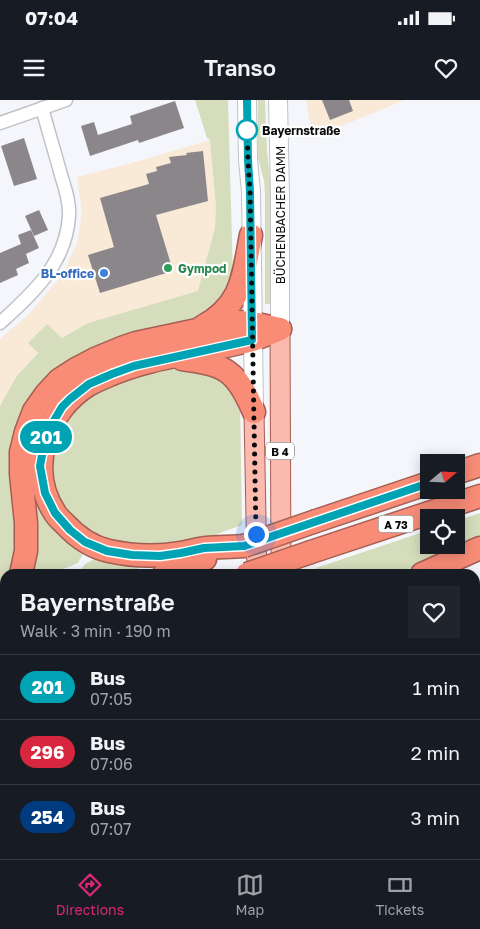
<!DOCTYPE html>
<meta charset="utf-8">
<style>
:root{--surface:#171b24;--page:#20242c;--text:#f1f3f6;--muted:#9ea1a6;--line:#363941;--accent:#db2777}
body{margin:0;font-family:"Golos Text",sans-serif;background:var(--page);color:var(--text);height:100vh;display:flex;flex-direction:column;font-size:19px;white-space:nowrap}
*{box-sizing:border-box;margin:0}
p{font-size:16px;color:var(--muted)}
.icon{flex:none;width:28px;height:28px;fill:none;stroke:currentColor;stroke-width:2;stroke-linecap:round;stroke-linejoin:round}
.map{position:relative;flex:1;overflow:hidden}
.drawer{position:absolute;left:0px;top:469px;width:480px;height:291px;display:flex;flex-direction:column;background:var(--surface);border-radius:15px 15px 0 0;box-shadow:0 2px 12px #0003}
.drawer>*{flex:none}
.badge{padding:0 10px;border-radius:16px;font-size:18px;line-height:32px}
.needle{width:32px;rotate:71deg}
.controls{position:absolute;left:420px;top:354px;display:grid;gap:10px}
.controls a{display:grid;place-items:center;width:45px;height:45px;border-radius:0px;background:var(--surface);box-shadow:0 2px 12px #0003;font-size:25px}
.you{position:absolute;width:25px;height:25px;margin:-12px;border:4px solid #fff;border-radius:50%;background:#1a73e8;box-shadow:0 0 0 8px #1a73e833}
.map>.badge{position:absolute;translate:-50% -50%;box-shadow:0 0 0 2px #fff}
.round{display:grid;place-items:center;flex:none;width:52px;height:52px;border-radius:0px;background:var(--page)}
.overview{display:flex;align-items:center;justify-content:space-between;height:85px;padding:0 20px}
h1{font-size:24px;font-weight:600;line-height:38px}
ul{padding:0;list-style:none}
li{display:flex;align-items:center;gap:15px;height:65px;padding:0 20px;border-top:1px solid var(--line)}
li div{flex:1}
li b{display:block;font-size:19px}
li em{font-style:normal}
li .badge{min-width:55px;font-weight:700;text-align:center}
.status{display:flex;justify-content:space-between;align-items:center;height:35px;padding:0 25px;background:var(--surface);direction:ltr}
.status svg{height:14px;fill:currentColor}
header{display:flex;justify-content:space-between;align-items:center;height:65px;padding:0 20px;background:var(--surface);font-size:22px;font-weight:600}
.tabs{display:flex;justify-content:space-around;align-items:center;height:70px;border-top:1px solid var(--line);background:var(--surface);font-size:14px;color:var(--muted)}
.tabs a{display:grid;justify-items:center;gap:2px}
.tabs .selected{color:var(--accent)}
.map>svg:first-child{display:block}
.commercial{fill:#f9ead7}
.green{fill:#d6ddbc}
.building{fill:#8a8689}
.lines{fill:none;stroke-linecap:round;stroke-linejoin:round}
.street-casing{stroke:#c0c2c7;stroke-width:15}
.secondary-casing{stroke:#c0c2c7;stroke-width:20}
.primary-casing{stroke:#a55f52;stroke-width:21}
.highway-casing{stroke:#a55f52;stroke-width:25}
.street{stroke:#fff;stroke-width:12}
.secondary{stroke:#fff;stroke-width:18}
.primary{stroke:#fbbaad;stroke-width:19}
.highway{stroke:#f88c77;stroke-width:22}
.highway-bridge-casing{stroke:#a55f52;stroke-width:25;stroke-linecap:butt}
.highway-bridge{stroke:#f88c77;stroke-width:22}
.line-casing{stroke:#fff;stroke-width:11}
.line{stroke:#00a3b4;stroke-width:8}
.walk{stroke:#0a0b0d;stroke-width:5;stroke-dasharray:0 9}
.stop-dot{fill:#fff;stroke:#00a3b4;stroke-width:2.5}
.leisure-dot{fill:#2e9e5b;stroke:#fff;stroke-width:2}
.shop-dot{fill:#3f7fe0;stroke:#fff;stroke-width:2}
.labels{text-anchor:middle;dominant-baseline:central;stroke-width:4.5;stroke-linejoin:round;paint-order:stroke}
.shield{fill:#fff;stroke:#545456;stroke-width:1}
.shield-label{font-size:11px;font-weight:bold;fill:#0a0b0d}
.stop-label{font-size:12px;font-weight:bold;fill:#0a0b0d;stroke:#fff;text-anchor:start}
.street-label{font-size:12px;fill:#0a0b0d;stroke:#fff}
.leisure-label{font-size:12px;font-weight:bold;fill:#27864d;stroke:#fff;text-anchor:start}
.shop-label{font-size:12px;font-weight:bold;fill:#366cbe;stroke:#fff;text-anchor:end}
</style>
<div class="status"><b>07:04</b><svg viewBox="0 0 49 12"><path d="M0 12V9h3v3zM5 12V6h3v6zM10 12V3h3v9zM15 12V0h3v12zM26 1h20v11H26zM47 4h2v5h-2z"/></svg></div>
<header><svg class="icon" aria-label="menu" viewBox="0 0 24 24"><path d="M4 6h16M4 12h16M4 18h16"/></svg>Transo<svg class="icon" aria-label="heart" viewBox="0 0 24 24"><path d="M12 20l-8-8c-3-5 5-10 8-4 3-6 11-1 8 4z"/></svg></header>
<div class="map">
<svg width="480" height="759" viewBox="0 0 480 759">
<rect width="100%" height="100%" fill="#f4f6fb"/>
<!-- commercial -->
<g class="commercial">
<polygon points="306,0 405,0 312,38"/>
<polygon points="210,40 216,107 215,128 198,192 88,223 62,238 47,224 28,243 38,252 16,277 0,306 0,239 29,214 63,174 77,143 82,112 77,77 128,64"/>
</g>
<!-- green -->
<g class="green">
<polygon points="195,0 228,0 233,176 232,183 207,217 81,257 20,433 13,474 5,474 5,488 0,496 0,306 16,277 38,253 28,243 47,224 62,238 88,223 198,191 215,128 216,107 210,40 207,38"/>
<polygon points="258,0 265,0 267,50 272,100 272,190 270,204 265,204 265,95 264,81 258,58"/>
<polygon points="181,267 207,268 240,298 242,425 217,434 218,439 192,446 107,445 60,408 48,359 73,305 122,280"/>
<polygon points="34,366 86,449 78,463 51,474 29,474"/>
<polygon points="480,413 480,438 397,474 308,474 317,471 316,468 429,430 429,445 456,445 456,421"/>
<polygon points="102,455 147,465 122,474 73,474 80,471 85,464"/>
</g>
<!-- building -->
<g class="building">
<polygon points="322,0 349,0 353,11 330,20"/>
<polygon points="175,1 184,28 139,43 138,40 90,56 81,26 94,22 98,35 132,24 130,16"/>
<polygon points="24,38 37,79 14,86 1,46"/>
<polygon points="203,51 208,101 156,115 173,171 100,193 88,155 114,147 100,98 149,84 146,74 157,71 156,67 171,63 169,57 187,55 186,53"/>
<polygon points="39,110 48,130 34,136 25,116"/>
<polygon points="31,130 39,148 26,154 29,163 16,169 18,175 0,183 0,153 21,144 18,135"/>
</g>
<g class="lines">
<!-- street casing -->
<g class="street-casing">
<g id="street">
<polyline points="0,23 66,0"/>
<path d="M0,223C33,193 66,164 69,116C70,102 65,88 61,75C55,53 48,30 42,8"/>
<polyline points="0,637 5,636"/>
<polyline points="38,755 39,759"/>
<polyline points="181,755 183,759"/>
</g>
</g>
<!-- secondary casing -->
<g class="secondary-casing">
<g id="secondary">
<polyline points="247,0 248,60 251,92 254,309"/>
<polyline points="278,0 280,95 280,229"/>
</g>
</g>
<!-- primary casing -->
<g class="primary-casing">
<g id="primary">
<polyline points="280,229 281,474"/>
<polyline points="254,312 257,474"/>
<polyline points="257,755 257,759"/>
<polyline points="285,755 285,759"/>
</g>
</g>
<!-- highway casing -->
<g class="highway-casing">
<g id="highway">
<path d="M202,227C243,205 243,176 251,135"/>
<path d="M182,259C226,265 236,270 254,312"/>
<polyline points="456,373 480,365"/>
<polyline points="316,421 429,383"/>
<path d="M244,446C231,447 219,447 206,448C197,449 189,452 180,453C157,457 132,456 109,451C91,447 77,437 65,424C61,420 57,417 55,413C26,369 46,311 88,285C94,282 100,279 105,277C151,256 203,253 252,240C261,237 270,233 280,229"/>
<polyline points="311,452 480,396"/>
<polyline points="21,474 26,451 26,423 21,374 21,352 26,332 34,311 46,294 59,280 76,269 95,259 124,247 136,243 197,230 238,222 252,223 280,229"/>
<polyline points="164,474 205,459"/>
<polyline points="422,474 480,448"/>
<polyline points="0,505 5,501"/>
<polyline points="0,531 5,529"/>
<polyline points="0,558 5,557"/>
<polyline points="0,598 5,597"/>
</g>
</g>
<!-- street -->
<use href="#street" class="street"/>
<!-- secondary -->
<use href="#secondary" class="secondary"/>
<!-- primary -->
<use href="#primary" class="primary"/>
<!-- highway -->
<use href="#highway" class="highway"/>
<!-- highway-bridge casing -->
<g class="highway-bridge-casing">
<g id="highway-bridge">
<polyline points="244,446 316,421"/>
<polyline points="247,474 311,452"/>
</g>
</g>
<!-- highway-bridge -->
<use href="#highway-bridge" class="highway-bridge"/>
</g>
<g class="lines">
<!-- line casing -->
<g class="line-casing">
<polyline id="line" points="247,0 248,60 250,92 252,240 134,266 112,274 89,284 70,299 62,307 49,329 45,340 40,366 45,393 55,413 70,430 85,442 107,451 132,455 160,456 181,453 204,448 244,446 429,383"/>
</g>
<!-- line -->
<use href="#line" class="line"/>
<!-- walk -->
<polyline class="walk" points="247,30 248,60 250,92 256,434"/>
</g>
<!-- markers -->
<circle class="stop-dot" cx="247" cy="30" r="10"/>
<circle class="leisure-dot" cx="168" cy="168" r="5"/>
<circle class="shop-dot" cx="104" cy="173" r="5"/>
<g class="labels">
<!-- shield labels -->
<g class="shield">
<rect x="266" y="342.5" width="28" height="17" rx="4"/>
<rect x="378.5" y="415.5" width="35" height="17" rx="4"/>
</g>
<g class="shield-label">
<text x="280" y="351">B 4</text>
<text x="396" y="424">A 73</text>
</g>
<!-- stop labels -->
<g class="stop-label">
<text x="262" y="30">Bayernstraße</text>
</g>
<!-- street labels -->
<g class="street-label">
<text transform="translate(280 115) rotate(-90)">BÜCHENBACHER DAMM</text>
</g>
<!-- leisure labels -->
<g class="leisure-label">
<text x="178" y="168">Gympod</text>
</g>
<!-- shop labels -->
<g class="shop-label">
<text x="94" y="173">BL-office</text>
</g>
</g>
</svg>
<div class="controls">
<a><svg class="needle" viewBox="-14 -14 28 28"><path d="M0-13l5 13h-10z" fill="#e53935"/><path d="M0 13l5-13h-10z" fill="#9ea1a6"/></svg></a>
<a><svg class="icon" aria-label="locate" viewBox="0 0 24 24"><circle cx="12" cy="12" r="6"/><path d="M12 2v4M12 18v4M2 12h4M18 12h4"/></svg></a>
</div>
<div class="you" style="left:256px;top:434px"></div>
<b class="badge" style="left:46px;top:337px;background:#00a3b4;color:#fff">201</b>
<section class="drawer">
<div class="overview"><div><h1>Bayernstraße</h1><p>Walk · 3 min · 190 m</p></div><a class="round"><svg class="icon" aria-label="heart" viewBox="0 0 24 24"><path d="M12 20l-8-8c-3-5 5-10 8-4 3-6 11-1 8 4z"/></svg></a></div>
<ul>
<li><span class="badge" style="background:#00a3b4;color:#fff">201</span><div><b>Bus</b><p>07:05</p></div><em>1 min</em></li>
<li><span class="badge" style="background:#d7263d;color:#fff">296</span><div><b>Bus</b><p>07:06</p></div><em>2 min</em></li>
<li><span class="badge" style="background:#003b80;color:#fff">254</span><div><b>Bus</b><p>07:07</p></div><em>3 min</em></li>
</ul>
</section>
</div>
<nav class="tabs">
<a class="selected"><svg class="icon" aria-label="directions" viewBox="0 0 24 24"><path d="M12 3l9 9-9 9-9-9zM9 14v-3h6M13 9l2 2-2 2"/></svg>Directions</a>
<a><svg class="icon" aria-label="map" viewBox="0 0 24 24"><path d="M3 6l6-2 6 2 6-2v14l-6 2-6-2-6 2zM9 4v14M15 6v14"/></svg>Map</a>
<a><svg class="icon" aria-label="tickets" viewBox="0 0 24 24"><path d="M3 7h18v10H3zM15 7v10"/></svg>Tickets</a>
</nav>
